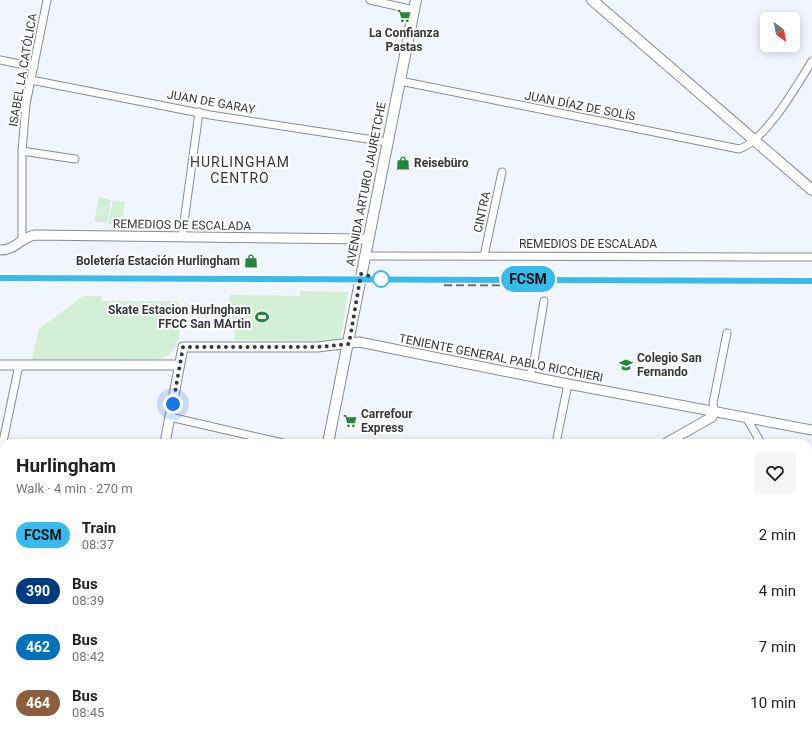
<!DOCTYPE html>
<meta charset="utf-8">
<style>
:root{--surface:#fff;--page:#f6f6f6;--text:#202124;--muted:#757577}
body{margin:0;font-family:Roboto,sans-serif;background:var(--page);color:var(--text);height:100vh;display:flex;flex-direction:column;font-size:15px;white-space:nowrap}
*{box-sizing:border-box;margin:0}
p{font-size:13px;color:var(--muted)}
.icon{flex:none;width:22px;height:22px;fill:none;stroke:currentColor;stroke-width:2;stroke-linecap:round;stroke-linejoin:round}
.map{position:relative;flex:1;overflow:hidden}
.side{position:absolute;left:0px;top:439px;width:812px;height:300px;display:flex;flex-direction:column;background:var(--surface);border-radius:12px 12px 0 0;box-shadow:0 2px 10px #0003}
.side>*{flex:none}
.badge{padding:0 8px;border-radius:13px;font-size:14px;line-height:26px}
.needle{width:26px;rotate:148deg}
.tools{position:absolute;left:760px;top:12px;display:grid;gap:8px}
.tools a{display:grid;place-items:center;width:40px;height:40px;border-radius:6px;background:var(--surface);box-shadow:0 2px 10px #0003;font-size:20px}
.you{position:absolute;width:20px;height:20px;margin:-10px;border:3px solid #fff;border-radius:50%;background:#1a73e8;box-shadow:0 0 0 6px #1a73e833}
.map>.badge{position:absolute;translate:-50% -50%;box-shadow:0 0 0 2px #fff}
.round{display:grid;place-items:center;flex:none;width:42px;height:42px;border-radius:6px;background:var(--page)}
.head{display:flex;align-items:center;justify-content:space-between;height:68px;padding:0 16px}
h1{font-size:19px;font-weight:700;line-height:30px}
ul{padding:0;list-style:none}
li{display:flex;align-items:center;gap:12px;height:56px;padding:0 16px}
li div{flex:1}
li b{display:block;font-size:15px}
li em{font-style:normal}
li .badge{min-width:44px;font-weight:700;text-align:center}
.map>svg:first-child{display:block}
.green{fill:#d3efd5}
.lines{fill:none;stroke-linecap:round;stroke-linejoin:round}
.minor-casing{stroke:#878c98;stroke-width:9}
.tertiary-casing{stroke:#878c98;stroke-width:11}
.secondary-casing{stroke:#878c98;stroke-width:12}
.minor{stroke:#fff;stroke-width:7}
.tertiary{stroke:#fff;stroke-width:9}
.secondary{stroke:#fff;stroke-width:10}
.rail{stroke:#676a70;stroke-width:2.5;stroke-dasharray:8 4;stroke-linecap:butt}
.line-casing{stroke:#fff;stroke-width:9}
.line{stroke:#37bbed;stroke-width:6}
.walk{stroke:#34373c;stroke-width:4;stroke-dasharray:0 7.2}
.stop-dot{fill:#fff;stroke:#37bbed;stroke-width:2}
.labels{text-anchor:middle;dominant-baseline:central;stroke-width:4;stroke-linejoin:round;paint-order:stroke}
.poi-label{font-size:12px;font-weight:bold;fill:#34373c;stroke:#fff;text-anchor:start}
.street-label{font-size:12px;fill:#34373c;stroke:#fff}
.quarter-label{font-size:14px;letter-spacing:1px;fill:#34373c;stroke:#fff}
</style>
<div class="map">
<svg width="812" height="739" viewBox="0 0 812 739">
<rect width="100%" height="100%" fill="#f1f5fd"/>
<!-- green -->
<g class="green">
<polygon points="99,197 111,200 107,223 94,221"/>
<polygon points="113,200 125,202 121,226 108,224"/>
<polygon points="300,291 348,292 341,337 337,341 235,340 229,295 300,296"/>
<path d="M83,296H101V301H179C179,324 186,347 162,359L32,360L39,329Z"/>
</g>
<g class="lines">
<!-- minor casing -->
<g class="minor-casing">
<g id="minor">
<polyline points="370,0 414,10"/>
<polyline points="0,60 34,67"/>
<polyline points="31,80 210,115 387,142"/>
<path d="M400,81L739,149C765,141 798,84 812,61"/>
<polyline points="22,151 75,159"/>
<polyline points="182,237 199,112"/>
<polyline points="22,239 22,151 26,104 47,0"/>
<polyline points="365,256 812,257"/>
<polyline points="484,256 502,172"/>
<polyline points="529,376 533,367 544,301"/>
<polyline points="714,412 713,403 727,333"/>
<polyline points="170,417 283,443"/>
<polyline points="746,417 761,443"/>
<polyline points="556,443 568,384"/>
<polyline points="0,456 19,365"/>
<polyline points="0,506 4,507"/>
<polyline points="808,537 812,544"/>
<polyline points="808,567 812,565"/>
<polyline points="808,643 812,640"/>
<polyline points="808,664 812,665"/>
<polyline points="626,735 629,739"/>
<polyline points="309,739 316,735"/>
<polyline points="390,739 397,735"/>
<polyline points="640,739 647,735"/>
</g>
</g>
<!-- tertiary casing -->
<g class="tertiary-casing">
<g id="tertiary">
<path d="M0,250C17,250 19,238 35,235L368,239"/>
<polyline points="0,365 179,365"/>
<polyline points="165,443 183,347 318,347 359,342 568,384 812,430"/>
<polyline points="666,443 712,417 714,412"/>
<polyline points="105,739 106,735"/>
</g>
</g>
<!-- secondary casing -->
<g class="secondary-casing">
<g id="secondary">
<polyline points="592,0 812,190"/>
<polyline points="328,443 416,0"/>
<polyline points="268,739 269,735"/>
</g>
</g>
<!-- minor -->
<use href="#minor" class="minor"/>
<!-- tertiary -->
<use href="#tertiary" class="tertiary"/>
<!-- secondary -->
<use href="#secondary" class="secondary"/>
<!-- rail -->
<g class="rail">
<polyline points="0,278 812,281"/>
<polyline points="444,285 524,285"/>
<polyline points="808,501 812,499"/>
<polyline points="358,739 366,735"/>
<polyline points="369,739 376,735"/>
</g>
</g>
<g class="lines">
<!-- line casing -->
<g class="line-casing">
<polyline id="line" points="0,278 812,281"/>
</g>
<!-- line -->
<use href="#line" class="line"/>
<!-- walk -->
<polyline class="walk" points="173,404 183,347 318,347 349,344 361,274 381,279"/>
</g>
<!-- icons -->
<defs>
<g id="supermarket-bare" transform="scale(1.08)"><path d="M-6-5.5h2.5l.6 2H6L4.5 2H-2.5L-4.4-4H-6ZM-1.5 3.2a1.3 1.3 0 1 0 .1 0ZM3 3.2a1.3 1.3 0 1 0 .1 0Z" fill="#23873b" stroke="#fff" stroke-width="2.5" paint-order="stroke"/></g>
<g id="shop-bare" transform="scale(1.08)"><path d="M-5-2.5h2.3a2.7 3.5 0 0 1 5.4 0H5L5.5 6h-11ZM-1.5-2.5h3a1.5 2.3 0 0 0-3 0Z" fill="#23873b" stroke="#fff" stroke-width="2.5" paint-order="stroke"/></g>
<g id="stadium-bare" transform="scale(1.08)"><path d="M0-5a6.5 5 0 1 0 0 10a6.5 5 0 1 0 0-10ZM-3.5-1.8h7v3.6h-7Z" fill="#23873b" stroke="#fff" stroke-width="2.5" paint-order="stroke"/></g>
<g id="school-bare" transform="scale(1.08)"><path d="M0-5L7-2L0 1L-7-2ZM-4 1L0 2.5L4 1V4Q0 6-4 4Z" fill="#23873b" stroke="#fff" stroke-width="2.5" paint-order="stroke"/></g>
</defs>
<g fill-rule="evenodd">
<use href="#supermarket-bare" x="404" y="16"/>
<use href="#shop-bare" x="403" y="163"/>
<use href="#shop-bare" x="251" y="261"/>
<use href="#stadium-bare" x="262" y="317"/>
<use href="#school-bare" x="626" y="365"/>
<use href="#supermarket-bare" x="350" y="421"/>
</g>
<!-- markers -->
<circle class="stop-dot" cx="381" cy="279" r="8"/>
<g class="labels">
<!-- poi labels -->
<g class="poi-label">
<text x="404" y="33" text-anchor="middle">La Confianza<tspan x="404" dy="14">Pastas</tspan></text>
<text x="414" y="163">Reisebüro</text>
<text x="240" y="261" text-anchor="end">Boletería Estación Hurlingham</text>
<text x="251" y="310" text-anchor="end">Skate Estacion Hurlngham<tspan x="251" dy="14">FFCC San MArtin</tspan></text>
<text x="637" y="358">Colegio San<tspan x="637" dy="14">Fernando</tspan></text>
<text x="361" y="414">Carrefour<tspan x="361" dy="14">Express</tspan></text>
</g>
<!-- street labels -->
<g class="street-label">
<text transform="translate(23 70) rotate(-80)">ISABEL LA CATÓLICA</text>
<text transform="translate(211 102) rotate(10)">JUAN DE GARAY</text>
<text transform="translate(580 106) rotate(11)">JUAN DÍAZ DE SOLÍS</text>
<text transform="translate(366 184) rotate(-79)">AVENIDA ARTURO JAURETCHE</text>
<text transform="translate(482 212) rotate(-78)">CINTRA</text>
<text transform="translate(182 225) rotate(1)">REMEDIOS DE ESCALADA</text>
<text x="588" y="244">REMEDIOS DE ESCALADA</text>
<text transform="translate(501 358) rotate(11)">TENIENTE GENERAL PABLO RICCHIERI</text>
</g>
<!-- quarter labels -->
<g class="quarter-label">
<text x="240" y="162">HURLINGHAM<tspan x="240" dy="16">CENTRO</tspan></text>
</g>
</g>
</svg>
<div class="tools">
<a><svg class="needle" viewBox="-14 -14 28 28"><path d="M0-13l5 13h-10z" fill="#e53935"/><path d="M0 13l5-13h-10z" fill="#757577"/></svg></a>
</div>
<div class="you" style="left:173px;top:404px"></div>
<b class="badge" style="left:528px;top:279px;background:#37bbed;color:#111">FCSM</b>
<section class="side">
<div class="head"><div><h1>Hurlingham</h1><p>Walk · 4 min · 270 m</p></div><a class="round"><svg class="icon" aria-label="heart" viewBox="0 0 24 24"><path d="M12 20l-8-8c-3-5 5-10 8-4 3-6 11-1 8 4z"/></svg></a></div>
<ul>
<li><span class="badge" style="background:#37bbed;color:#111">FCSM</span><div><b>Train</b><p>08:37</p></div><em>2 min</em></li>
<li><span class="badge" style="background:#003b80;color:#fff">390</span><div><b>Bus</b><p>08:39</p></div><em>4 min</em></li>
<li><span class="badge" style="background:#0072bc;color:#fff">462</span><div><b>Bus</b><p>08:42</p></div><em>7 min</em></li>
<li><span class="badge" style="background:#8b5e3c;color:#fff">464</span><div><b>Bus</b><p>08:45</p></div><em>10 min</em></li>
</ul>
</section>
</div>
